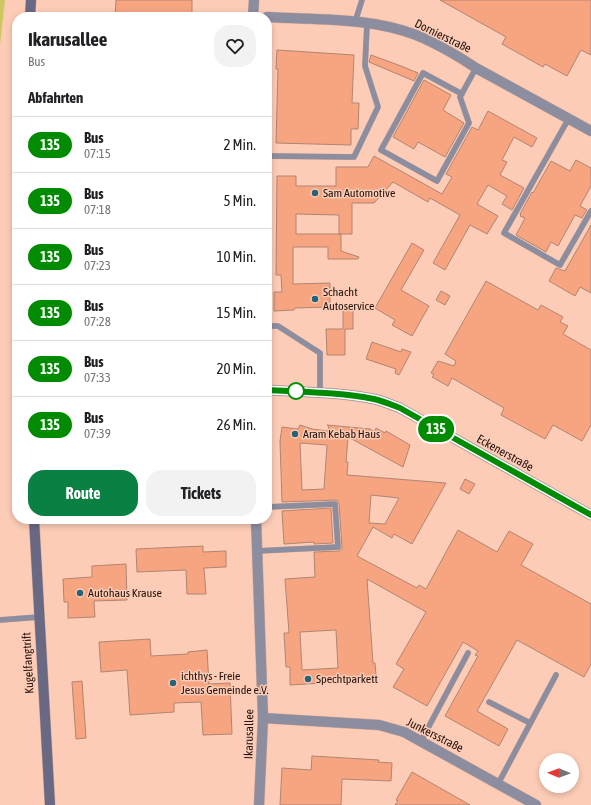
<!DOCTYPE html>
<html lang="de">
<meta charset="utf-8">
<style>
:root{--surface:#fff;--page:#f2f2f2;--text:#202124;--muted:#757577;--line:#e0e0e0;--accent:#0b8043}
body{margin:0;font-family:"Asap Condensed",sans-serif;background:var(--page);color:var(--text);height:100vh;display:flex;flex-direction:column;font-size:15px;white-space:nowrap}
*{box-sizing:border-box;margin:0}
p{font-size:13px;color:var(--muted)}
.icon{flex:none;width:22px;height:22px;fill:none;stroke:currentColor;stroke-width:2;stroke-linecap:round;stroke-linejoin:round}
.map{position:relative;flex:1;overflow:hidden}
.panel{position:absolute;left:12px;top:12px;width:260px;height:512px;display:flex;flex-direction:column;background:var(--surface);border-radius:16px;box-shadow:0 2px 6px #0003}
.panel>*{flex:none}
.badge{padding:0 8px;border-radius:13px;font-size:14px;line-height:26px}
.needle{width:26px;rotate:271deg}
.tools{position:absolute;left:539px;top:753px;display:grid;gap:8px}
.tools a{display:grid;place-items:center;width:40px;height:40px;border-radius:50%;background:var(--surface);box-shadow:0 2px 6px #0003;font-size:20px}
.map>.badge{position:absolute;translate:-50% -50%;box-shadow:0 0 0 2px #fff}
h2{padding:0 16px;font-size:15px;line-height:36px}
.round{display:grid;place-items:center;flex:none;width:42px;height:42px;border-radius:16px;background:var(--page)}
.head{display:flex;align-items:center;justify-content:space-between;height:68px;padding:0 16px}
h1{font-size:19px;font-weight:700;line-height:30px}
.button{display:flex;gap:8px;margin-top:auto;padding:8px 16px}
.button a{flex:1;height:46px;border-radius:16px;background:var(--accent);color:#fff;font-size:16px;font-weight:700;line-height:46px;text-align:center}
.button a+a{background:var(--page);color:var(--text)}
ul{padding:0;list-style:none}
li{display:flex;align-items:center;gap:12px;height:56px;padding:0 16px;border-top:1px solid var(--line)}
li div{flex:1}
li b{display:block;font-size:15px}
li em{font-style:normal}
li .badge{min-width:44px;font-weight:700;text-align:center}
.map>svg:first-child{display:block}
.green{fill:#cec762}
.building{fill:#f6a580;stroke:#b18572;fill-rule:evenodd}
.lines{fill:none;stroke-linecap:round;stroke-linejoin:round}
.lane-casing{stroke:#d5ab98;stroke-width:6}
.street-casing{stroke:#d5ab98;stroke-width:11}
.secondary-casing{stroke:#d5ab98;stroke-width:11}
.lane{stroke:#8d8da0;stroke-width:5.5}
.street{stroke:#8d8da0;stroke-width:10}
.secondary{stroke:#696984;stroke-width:10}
.line-casing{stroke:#fff;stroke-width:9}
.line{stroke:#008b00;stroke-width:6}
.poi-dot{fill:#256379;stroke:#fcccb7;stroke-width:1.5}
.stop-dot{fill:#fff;stroke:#008b00;stroke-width:2}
.labels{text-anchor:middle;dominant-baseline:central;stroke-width:3;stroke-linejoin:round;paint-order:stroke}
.street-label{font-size:12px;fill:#22120b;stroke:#fcccb7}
.poi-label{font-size:12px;fill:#22120b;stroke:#fcccb7;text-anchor:start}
</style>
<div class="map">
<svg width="591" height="805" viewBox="0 0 591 805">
<rect width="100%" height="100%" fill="#fcccb7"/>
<!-- green -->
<polygon class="green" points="0,0 5,0 0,45"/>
<!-- building -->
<g class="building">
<polygon points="116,0 192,0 192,17 115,17"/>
<polygon points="440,0 591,0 591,55 581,50 567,76 545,64 543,67 502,44 506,37"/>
<polygon points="277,50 354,55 352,103 359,103 358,129 351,129 351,145 276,143 278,69 276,69"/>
<polygon points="371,55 401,66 418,73 414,81 369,62"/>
<polygon points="424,80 451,95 443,110 464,123 445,157 418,142 414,149 393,137"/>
<polygon points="488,111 537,138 532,147 514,137 502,160 507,162 500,175 524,188 512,210 502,204 507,196 488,185 477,204 498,216 487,234 470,225 445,270 433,263 460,215 430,198 428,202 393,182 374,203 352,203 352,234 339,234 339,215 296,214 296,234 341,234 341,251 359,257 358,259 328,259 328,247 293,247 293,284 330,283 330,307 295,308 294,310 274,311 274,292 282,292 281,275 276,275 277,176 296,176 296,186 336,186 336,167 368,167 374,156 442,194 452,177 446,174 472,127 478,130"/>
<polygon points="576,160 591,168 591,186 580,206 587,210 582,218 575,215 558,246 551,242 546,252 516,235 525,218 520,216 521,215 520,214 532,192 533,193 551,161 570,171"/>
<polygon points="591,225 591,293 580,287 575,296 549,281 556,268 565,271"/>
<polygon points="412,243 424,250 401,290 429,306 412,336 392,325 395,320 375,308"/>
<polygon points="486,281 538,310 541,305 563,317 560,322 568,326 563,334 591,350 591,425 582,441 553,425 545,439 501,415 504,408 452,378 448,386 432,377 434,374 431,373 438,361 454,366 456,361 445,354"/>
<polygon points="441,291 450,296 445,305 436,300"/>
<polygon points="343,310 353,310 353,329 345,329 345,355 327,355 326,329 343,329"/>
<polygon points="372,342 401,352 402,349 411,352 399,375 395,373 396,369 366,359"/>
<path d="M300,425L312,429L328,431L329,426L327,425L370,429L375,432L376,428L385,433L386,431L410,445L403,467L348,437L346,462H348L347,475L446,483L412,544L394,534L392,538L373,527L357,556L417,588L419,585L426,589L458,530L497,552L509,531L533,544L521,565L591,604V664L584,677L517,640L477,711L508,729L499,746L445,716L478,656L475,655L478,651L463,642L427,706L393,687L404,669L396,664L426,612L367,579L373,663H375L376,675H373L374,680L290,685V667H286L284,633H289L285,579L315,577L314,552L339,551L342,549V547L339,504L337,500L282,502L280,441L282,427L298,429ZM300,443L327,445L324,489L302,490ZM371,495L399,498L385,524L369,523ZM336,630L338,668L302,670L300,632Z"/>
<polygon points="465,479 475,484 469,494 460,489"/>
<polygon points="331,508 333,543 314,544 314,542 284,544 282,511"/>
<polygon points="203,546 203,552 226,551 226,567 204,568 206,594 187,594 186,570 137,572 136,549"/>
<polygon points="126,564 127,600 94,601 95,617 68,618 68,602 64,602 63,579 92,577 92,566"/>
<polygon points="150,639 151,656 188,654 188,652 207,650 209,684 230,683 232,734 203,735 201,702 174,703 174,712 130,715 127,670 101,672 99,642"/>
<polygon points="82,681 86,738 76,739 72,682"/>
<polygon points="312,756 379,760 378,762 392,763 391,781 342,779 341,805 280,805 282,768 311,770"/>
<polygon points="412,772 470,805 395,805 398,801 396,800"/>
</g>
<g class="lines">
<!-- lane casing -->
<g class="lane-casing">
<g id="lane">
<polyline points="355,22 362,0"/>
<polyline points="462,94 423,73 381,150 437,181 469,123 460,97 476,68"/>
<polyline points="569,118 504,233 560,265 591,211"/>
<polyline points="267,156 354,157 378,107 365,66 367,24"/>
<polyline points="267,326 278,326 320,353 320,392"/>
<polyline points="257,551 338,547 335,504 267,507"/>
<polyline points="0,620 39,617"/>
<polyline points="489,702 530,723"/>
<polyline points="421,741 468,653"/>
<polyline points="498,784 556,675"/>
</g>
</g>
<!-- street casing -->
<g class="street-casing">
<g id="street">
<polyline points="253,17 254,0"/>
<path d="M267,17C316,20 370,17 416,35C434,42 460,57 476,68L591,131"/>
<path d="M267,390C303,392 339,392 374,399C383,401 392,405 400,408L591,515"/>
<polyline points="256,519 263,718 259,805"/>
<polyline points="263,718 379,725 404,732 536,805"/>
</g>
</g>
<!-- secondary casing -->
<g class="secondary-casing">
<g id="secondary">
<polyline points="30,17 31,0"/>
<polyline points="34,519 50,805"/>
</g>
</g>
<!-- lane -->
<use href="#lane" class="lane"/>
<!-- street -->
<use href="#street" class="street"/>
<!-- secondary -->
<use href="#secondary" class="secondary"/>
</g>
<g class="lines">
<!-- line casing -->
<g class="line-casing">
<path id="line" d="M267,390C303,392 339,392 374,399C383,401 392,405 400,408L591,515"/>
</g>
<!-- line -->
<use href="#line" class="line"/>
</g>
<!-- markers -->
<g class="poi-dot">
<circle cx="315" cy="193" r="4"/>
<circle cx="315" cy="299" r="4"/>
<circle cx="295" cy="434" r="4"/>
<circle cx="80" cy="593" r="4"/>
<circle cx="308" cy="679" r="4"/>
<circle cx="173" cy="683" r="4"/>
</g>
<circle class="stop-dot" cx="296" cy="391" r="8"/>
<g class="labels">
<!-- street labels -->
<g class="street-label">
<text transform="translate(443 36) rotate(26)">Dornierstraße</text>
<text transform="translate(505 453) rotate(29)">Eckenerstraße</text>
<text transform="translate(28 663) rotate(-93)">Kugelfangtrift</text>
<text transform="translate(249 734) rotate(-89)">Ikarusallee</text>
<text transform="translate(435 735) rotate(27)">Junkersstraße</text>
</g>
<!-- poi labels -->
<g class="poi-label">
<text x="323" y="193">Sam Automotive</text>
<text x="323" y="292">Schacht<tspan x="323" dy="14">Autoservice</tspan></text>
<text x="303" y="434">Aram Kebab Haus</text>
<text x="88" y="593">Autohaus Krause</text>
<text x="181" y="676">ichthys - Freie<tspan x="181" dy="14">Jesus Gemeinde e.V.</tspan></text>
<text x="316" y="679">Spechtparkett</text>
</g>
</g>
</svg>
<div class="tools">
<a><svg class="needle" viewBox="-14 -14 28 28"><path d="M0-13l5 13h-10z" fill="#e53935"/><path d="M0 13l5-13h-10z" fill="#757577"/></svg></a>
</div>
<b class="badge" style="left:436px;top:429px;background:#008b00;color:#fff">135</b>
<section class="panel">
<div class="head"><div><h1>Ikarusallee</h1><p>Bus</p></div><a class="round"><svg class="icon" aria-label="heart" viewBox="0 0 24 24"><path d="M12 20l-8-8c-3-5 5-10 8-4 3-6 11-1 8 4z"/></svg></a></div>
<h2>Abfahrten</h2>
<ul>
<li><span class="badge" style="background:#008b00;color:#fff">135</span><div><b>Bus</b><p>07:15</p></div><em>2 Min.</em></li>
<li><span class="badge" style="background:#008b00;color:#fff">135</span><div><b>Bus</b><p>07:18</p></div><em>5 Min.</em></li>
<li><span class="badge" style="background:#008b00;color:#fff">135</span><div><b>Bus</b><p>07:23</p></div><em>10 Min.</em></li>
<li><span class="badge" style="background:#008b00;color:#fff">135</span><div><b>Bus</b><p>07:28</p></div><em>15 Min.</em></li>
<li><span class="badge" style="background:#008b00;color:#fff">135</span><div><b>Bus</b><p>07:33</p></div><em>20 Min.</em></li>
<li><span class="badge" style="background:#008b00;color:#fff">135</span><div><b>Bus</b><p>07:39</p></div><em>26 Min.</em></li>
</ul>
<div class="button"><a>Route</a><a>Tickets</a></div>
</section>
</div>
